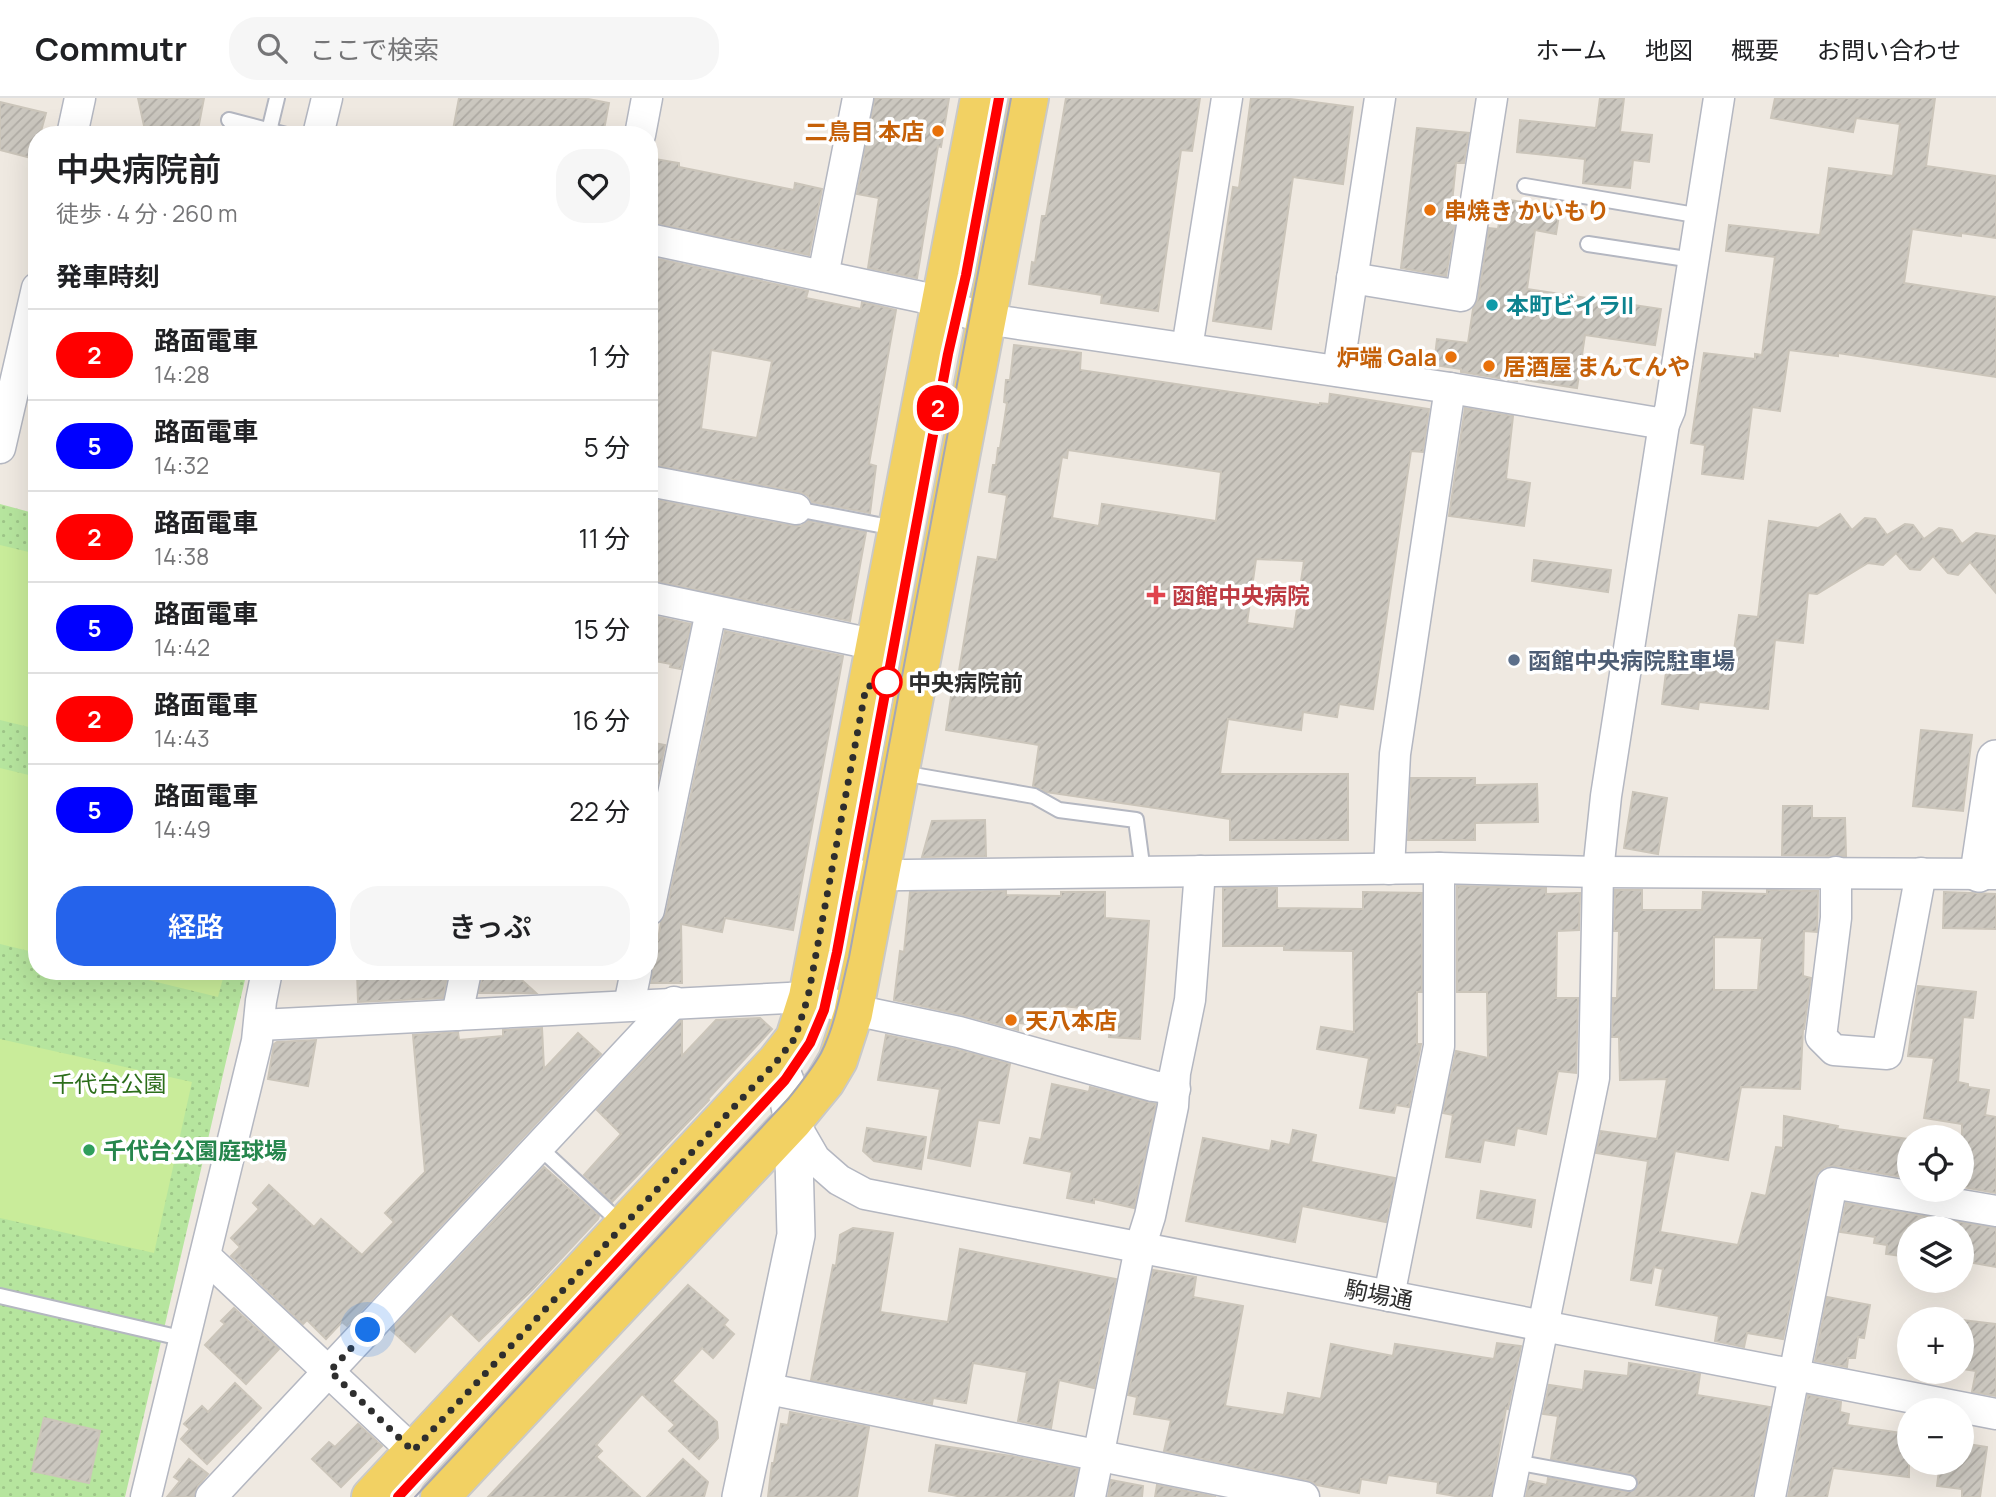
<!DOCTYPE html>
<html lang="ja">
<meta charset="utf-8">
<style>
:root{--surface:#fff;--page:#f6f6f6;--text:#202124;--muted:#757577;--line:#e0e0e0;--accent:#2563eb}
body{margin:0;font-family:Manrope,"Noto Sans JP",sans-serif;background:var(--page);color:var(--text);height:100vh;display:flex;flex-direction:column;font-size:26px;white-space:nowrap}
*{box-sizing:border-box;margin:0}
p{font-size:23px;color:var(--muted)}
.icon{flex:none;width:38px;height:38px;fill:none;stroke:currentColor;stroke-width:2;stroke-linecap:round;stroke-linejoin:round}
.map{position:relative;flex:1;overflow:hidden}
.drawer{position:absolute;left:28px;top:28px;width:630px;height:854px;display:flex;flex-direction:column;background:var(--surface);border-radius:28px;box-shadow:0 7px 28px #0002}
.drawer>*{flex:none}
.badge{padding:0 14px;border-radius:23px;font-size:24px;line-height:46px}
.controls{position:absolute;left:1897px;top:1027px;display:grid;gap:14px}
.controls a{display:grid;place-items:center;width:77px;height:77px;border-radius:50%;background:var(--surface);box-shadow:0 7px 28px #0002;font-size:35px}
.you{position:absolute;width:35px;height:35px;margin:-18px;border:5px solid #fff;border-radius:50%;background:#1a73e8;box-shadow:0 0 0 10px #1a73e833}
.map>.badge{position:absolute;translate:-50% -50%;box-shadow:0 0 0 4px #fff}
h2{padding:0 28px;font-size:26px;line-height:63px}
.round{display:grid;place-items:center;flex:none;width:74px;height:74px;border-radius:28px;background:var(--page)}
.head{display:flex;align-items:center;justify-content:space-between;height:119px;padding:0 28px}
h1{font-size:33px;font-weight:600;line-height:52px}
.button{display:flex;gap:14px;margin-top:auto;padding:14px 28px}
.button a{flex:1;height:80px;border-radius:28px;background:var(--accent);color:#fff;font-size:28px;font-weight:600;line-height:80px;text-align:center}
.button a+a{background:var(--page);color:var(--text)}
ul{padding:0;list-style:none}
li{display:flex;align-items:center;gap:21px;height:91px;padding:0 28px;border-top:2px solid var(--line)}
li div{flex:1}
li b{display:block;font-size:26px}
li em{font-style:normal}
li .badge{min-width:77px;font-weight:700;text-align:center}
header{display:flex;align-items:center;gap:42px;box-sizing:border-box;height:98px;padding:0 35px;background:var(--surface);border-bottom:2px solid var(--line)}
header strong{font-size:33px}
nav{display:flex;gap:38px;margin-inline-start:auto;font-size:24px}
.search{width:490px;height:63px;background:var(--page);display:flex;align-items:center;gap:18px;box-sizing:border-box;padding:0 24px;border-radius:28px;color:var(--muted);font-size:26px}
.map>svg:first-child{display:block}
.grass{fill:url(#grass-dots)}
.pitch{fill:#c9ec9a}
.building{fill:url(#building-hatch);stroke:#cbc5ba;stroke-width:2;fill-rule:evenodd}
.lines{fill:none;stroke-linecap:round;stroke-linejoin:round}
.service-casing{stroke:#b4b7c1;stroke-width:18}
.minor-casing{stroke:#b4b7c1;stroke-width:33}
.tertiary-casing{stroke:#b4b7c1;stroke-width:40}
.primary-casing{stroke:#c9c9c9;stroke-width:42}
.service{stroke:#fff;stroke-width:14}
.minor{stroke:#fff;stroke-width:30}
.tertiary{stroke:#fff;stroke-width:37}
.primary{stroke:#f2d163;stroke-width:38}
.tram{stroke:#a3a6b8;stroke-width:2}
.line-casing{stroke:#fff;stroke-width:16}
.line{stroke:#f00;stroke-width:10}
.walk{stroke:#2e2e2e;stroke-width:7;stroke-dasharray:0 12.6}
.food-dot{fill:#e8710a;stroke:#fff;stroke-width:2.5}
.culture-dot{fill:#0f9aa8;stroke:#fff;stroke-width:2.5}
.health-dot{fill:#e0444e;stroke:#fff;stroke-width:2.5}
.service-dot{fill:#5c6f8a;stroke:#fff;stroke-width:2.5}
.stop-dot{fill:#fff;stroke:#f00;stroke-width:3.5}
.leisure-dot{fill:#2e9e5b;stroke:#fff;stroke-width:2.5}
.labels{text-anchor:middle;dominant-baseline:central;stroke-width:7;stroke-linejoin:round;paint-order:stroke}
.food-label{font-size:23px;font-weight:bold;fill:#c56008;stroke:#fff;text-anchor:start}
.culture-label{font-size:23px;font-weight:bold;fill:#0d838f;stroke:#fff;text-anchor:start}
.health-label{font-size:23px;font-weight:bold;fill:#be3a42;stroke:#fff;text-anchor:start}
.service-label{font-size:23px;font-weight:bold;fill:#4e5e75;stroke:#fff;text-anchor:start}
.stop-label{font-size:23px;font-weight:bold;fill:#2e2e2e;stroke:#fff;text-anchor:start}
.park-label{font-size:23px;fill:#2c6e1b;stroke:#fff}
.leisure-label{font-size:23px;font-weight:bold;fill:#27864d;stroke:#fff;text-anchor:start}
.street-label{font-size:23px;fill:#2e2e2e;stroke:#fff}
</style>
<header>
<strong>Commutr</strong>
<div class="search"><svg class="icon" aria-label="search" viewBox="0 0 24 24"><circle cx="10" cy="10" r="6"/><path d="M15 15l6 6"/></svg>ここで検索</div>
<nav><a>ホーム</a><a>地図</a><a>概要</a><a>お問い合わせ</a></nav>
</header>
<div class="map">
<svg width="1996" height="1399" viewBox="0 0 1996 1399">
<defs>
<pattern id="grass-dots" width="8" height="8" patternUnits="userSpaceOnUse" patternTransform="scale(1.75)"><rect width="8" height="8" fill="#b6e59e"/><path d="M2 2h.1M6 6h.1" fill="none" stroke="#9dc588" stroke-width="1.8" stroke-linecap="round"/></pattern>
<pattern id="building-hatch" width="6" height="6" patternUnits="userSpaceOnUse" patternTransform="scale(1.75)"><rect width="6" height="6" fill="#cbc7bf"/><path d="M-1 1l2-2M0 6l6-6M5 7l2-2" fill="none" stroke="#afaba4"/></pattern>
</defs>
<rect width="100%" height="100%" fill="#efe9e1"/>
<!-- grass -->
<polygon class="grass" points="0,406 37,416 37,873 247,873 125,1399 0,1399"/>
<!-- pitch -->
<g class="pitch">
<polygon points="0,447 37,456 37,631 0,622"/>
<polygon points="0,670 37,679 37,855 0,846"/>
<polygon points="111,873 225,873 218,899"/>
<polygon points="0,941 192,984 154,1155 0,1120"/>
</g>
<!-- building -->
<g class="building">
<polygon points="138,0 204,0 197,37 146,37"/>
<polygon points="459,0 583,0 609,5 603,37 452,37"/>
<polygon points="875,0 949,0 941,49 938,48 917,180 868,170 879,100 857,96"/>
<polygon points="1066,0 1200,0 1192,53 1181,52 1158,213 1101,205 1102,197 1029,186 1032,164 1035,165 1042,118 1046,118"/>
<polygon points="1251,0 1283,0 1353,9 1343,86 1293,79 1271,231 1213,223 1233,89 1239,90"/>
<polygon points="1600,0 1624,0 1620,34 1652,37 1649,64 1633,62 1630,90 1583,85 1585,61 1517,54 1520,22 1596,30"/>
<polygon points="1775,0 1935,0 1926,68 1996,78 1996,140 1961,135 1961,138 1912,131 1904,185 1996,199 1996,279 1838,255 1838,258 1789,252 1780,313 1752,309 1743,381 1702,376 1705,347 1691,345 1704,255 1755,261 1755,256 1762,257 1775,159 1726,153 1729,127 1820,137 1829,70 1893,78 1900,26 1856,20 1853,34 1771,20"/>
<polygon points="0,4 46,15 40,37 37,37 35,61 0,52"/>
<polygon points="1417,30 1469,35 1464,65 1456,65 1450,125 1455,126 1446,178 1401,170"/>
<polygon points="649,60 679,65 679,69 794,92 795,85 822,91 809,157 649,124"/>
<polygon points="1503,101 1560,110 1556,136 1535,132 1527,191 1661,211 1655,247 1585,237 1577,290 1517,281 1517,283 1461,274 1461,271 1434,267 1437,241 1468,245 1473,211 1478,201 1489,130 1498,131"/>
<path d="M649,159L808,193L806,200L861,211L862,204L896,212L869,366L876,368L870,415L812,404L807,397L799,394L649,366ZM711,252L772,263L757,340L701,331Z"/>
<path d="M1014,247L1081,255L1080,272L1320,307V305L1329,306L1330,296L1429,311L1423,354L1411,353L1373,611L1339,606L1337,619L1303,614L1301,632L1228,621L1220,676H1348V742H1230V721L1046,694L1033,688L1039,647L946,632L954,579H958L978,459L997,462L1007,397L989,394L993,367H996L998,350H1000L1007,305L1004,304L1006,282H1010ZM1068,352L1221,374L1216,423L1102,406L1099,428L1052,420L1062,359L1067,360ZM1256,461L1304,463L1294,531L1247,525Z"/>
<polygon points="1465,310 1513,318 1506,381 1530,385 1524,428 1449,418"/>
<polygon points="651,401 793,428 801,428 808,423 866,434 850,523 649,482"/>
<polygon points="1840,416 1852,432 1865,420 1875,421 1887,437 1905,426 1913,427 1924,441 1939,430 1952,432 1962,446 1976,435 1996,438 1996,495 1970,464 1958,477 1948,475 1933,458 1920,472 1910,471 1896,455 1883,467 1868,465 1817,496 1808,495 1803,545 1775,542 1768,611 1699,604 1698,611 1662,606 1667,566 1731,574 1739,517 1758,519 1769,423 1818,430"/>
<polygon points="1534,462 1611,472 1608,494 1532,483"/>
<polygon points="649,517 691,526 681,571 670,569 671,566 649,562"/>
<polygon points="725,533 843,558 793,832 725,820 722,834 681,826 682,885 651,885 653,868 650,863 655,863 654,842 658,842 661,824 666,816"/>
<polygon points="1921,632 1972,637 1963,713 1913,708"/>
<polygon points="649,644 665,647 655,698 649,698"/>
<polygon points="1411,680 1475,680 1475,687 1537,686 1538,724 1475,725 1475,742 1408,742"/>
<polygon points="1633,694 1667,700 1658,756 1624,750"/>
<polygon points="1783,708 1812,708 1812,720 1845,720 1846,758 1782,757"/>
<polygon points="985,722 986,758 922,759 932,723"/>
<polygon points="1457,788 1546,790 1546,796 1580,795 1579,832 1557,833 1556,900 1578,900 1576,975 1558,973 1546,1036 1517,1030 1514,1047 1484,1042 1480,1064 1446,1059 1453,1017 1443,1015 1456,953 1488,960 1487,894 1457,894"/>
<polygon points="1223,790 1277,790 1277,810 1363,811 1363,794 1422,795 1422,894 1417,894 1417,946 1421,946 1409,1009 1396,1007 1394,1015 1360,1010 1369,960 1317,951 1321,929 1354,934 1353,853 1284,852 1284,848 1223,848"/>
<path d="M1615,792H1642V812H1702L1703,794L1767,796V792L1818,793L1817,834L1804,833L1803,878L1811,880L1804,931H1803L1800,991L1741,989L1728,1062L1675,1053L1660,1134L1738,1147L1752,1095L1766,1098L1776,1049L1783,1050L1784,1018L1838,1028L1837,1031L1909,1041V1080L1835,1068L1825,1069L1818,1074L1815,1082L1783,1241L1747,1235L1744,1249L1715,1243L1719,1218L1656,1207L1663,1171L1654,1169L1651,1185L1631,1182L1648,1063L1596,1055L1601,1033L1657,1041L1667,981L1620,982L1619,939H1612L1613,900H1617L1619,833H1614ZM1714,839L1762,840L1758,892H1714Z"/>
<polygon points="1006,793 1006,797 1061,798 1061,794 1105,794 1105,820 1149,823 1140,941 1109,939 1111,913 1062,908 1059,929 1018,925 1018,932 963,917 894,902 900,853 904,854 910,794"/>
<polygon points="1944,794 1996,796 1996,831 1943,830"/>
<polygon points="357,873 448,873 443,900 358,904"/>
<polygon points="483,873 512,873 536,895 479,895"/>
<polygon points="1918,888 1976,894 1973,920 1963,919 1958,984 1968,986 1968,989 1989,992 1985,1017 1996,1019 1996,1095 1962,1089 1962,1026 1924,1020 1934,960 1908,958"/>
<polygon points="760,920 772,931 708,1001 709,1002 612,1104 584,1077 621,1036 597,1012 680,923 682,923 682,958 716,922"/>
<polygon points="542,930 544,971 578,935 601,956 347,1228 342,1224 326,1241 307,1222 303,1226 231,1158 240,1149 231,1140 259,1111 253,1105 269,1087 314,1129 321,1121 362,1157 394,1124 385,1115 425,1074 413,937 458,934 459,942 503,938 503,932"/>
<polygon points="886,937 955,951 1010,966 999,1025 978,1022 970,1068 928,1060 940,991 878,982"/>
<polygon points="316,942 308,988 268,981 274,946 277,944"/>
<polygon points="1052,986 1089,994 1090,989 1156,1006 1134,1110 1094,1101 1094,1105 1067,1100 1072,1074 1024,1065 1030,1040 1041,1042"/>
<polygon points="867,1030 926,1039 921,1071 874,1063 863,1053"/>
<polygon points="1293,1032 1316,1037 1311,1064 1395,1080 1386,1124 1302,1108 1295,1144 1186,1123 1203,1040 1270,1053 1272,1043 1290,1047"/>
<polygon points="544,1069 599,1118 598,1121 533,1191 479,1243 451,1216 415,1254 391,1232"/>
<polygon points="1481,1093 1535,1102 1531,1129 1477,1120"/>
<polygon points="1846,1105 1996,1130 1996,1169 1962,1163 1962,1130 1909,1130 1909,1159 1886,1156 1887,1147 1874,1145 1875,1139 1840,1134"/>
<polygon points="853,1130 893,1135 880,1214 948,1224 960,1151 1116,1181 1094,1290 1059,1282 1051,1330 1018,1323 1027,1274 973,1265 966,1305 933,1300 932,1306 811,1282 833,1167 836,1168 840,1137"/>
<polygon points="1153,1172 1196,1179 1193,1199 1243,1208 1225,1308 1284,1317 1288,1295 1321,1301 1331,1246 1393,1258 1395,1246 1494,1261 1497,1245 1521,1248 1508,1311 1506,1310 1491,1399 1461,1399 1437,1395 1438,1384 1388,1377 1386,1385 1361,1381 1359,1395 1317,1387 1307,1382 1164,1353 1171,1322 1134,1316 1137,1299 1128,1297"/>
<polygon points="688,1187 728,1222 724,1227 734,1236 713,1260 702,1250 672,1283 717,1324 718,1340 699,1361 669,1333 675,1327 642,1296 596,1347 602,1353 596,1359 640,1399 488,1399"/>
<polygon points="1827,1199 1870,1207 1864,1240 1858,1239 1855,1260 1848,1260 1847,1269 1815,1263"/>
<polygon points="234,1210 279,1251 246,1286 205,1247 225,1226 221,1223"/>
<polygon points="1962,1222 1996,1226 1996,1298 1972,1294 1976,1273 1962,1271"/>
<polygon points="1629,1265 1700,1276 1697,1297 1770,1309 1753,1399 1526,1399 1529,1383 1547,1387 1548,1380 1627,1394 1637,1391 1638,1382 1631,1376 1551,1361 1558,1318 1543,1316 1549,1287 1583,1292 1585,1273 1628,1278"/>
<polygon points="235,1285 261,1310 207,1366 181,1341 190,1331 184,1326 202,1308 208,1314"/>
<polygon points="1808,1297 1841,1304 1840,1314 1849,1316 1847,1327 1909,1336 1909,1379 1833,1370 1827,1399 1788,1399"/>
<polygon points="790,1314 869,1329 857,1399 768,1399 772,1365 774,1365 781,1326 788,1327"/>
<polygon points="44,1320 100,1333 89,1385 32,1373"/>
<polygon points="358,1326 382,1348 341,1389 312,1361 329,1344 335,1349"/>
<polygon points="1962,1345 1987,1349 1980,1399 1962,1399 1962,1391 1937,1388 1940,1365 1962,1365"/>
<polygon points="936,1347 1012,1358 1078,1371 1073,1399 963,1399 929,1393"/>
<polygon points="189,1361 208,1376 198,1388 194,1399 167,1399 180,1383 174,1379"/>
<polygon points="683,1361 708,1384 704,1399 647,1399"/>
<polygon points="1111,1382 1143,1388 1142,1399 1108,1399"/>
<polygon points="1157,1387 1216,1399 1155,1399"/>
</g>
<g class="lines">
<!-- service casing -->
<g class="service-casing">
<g id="service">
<polyline points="229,22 286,37"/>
<polyline points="269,33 277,0"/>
<polyline points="1525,88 1701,118"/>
<polyline points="1588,146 1693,162"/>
<polyline points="796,411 879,427"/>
<polyline points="902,675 1034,698 1059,712 1136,722 1143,774"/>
<polyline points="649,707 670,712"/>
<polyline points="539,1049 611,1116"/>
<polyline points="0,1198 185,1241"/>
<polyline points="1515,1364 1629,1385"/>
</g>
</g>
<!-- minor casing -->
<g class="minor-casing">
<g id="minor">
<polyline points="72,37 80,0"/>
<polyline points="318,37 327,0"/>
<polyline points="640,37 647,0"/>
<polyline points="649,141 921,199 986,221 1450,290 1664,326"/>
<polyline points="823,178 858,0"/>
<polyline points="1352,180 1461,198 1492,0"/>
<polyline points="1187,250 1227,0"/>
<polyline points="1338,273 1380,0"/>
<polyline points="0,350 37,190"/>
<polyline points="649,383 796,411"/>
<polyline points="649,499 858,543 875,544"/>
<polyline points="1389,771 1395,656 1450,290"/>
<polyline points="1836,774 1836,820 1821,939 1834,952 1887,956 1921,775"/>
<polyline points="831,778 1439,770 1598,774 1996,776"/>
<polyline points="649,812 711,513"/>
<polyline points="629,907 636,873"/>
<polyline points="457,917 466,873"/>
<polyline points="260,927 808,899 854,912 959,934 1153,988 1175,991"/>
<polyline points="793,1023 815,1061 839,1082 865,1096 1996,1316"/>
<polyline points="205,1158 413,1353"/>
<polyline points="1389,1198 1439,948 1439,770"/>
<polyline points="764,1290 1304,1399"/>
<polyline points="146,1399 257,943 261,903 267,873"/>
<polyline points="211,1399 674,904"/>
<polyline points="1090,1399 1140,1150 1150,1118 1173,1008 1175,975 1190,902 1200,773"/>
<polyline points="1508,1399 1594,980 1598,774 1606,698 1664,326 1670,312 1719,0"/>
<polyline points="1770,1399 1832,1085 1996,1113"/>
</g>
</g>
<!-- tertiary casing -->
<g class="tertiary-casing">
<g id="tertiary">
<polyline points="1979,775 1996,661"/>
<polyline points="741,1399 796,1137 793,1023 785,983 777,963"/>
</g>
</g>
<!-- primary casing -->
<g class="primary-casing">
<g id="primary">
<polyline points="371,1399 777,963 795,940 808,899 980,0"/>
<polyline points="440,1399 793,1023 825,984 838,962 853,916 1029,0"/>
</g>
</g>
<!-- service -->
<use href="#service" class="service"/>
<!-- minor -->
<use href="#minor" class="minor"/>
<!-- tertiary -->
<use href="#tertiary" class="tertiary"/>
<!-- primary -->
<use href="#primary" class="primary"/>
<!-- tram -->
<g class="tram">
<polyline points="398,1399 785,983 810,945 824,912 837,854 949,256 966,177 999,0"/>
<path d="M415,1399L789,1000C800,986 812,971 821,955C836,925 841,891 849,859L1011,0"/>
</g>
</g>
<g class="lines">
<!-- line casing -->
<g class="line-casing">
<polyline id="line" points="398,1399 785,982 810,945 824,912 837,854 948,256 966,177 999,0"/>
</g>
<!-- line -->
<use href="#line" class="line"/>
<!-- walk -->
<polyline class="walk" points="368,1232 330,1273 413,1353 777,963 795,940 808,899 866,589 887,584"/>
</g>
<!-- markers -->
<g class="food-dot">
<circle cx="938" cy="33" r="7"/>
<circle cx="1430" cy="112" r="7"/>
<circle cx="1451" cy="259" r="7"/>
<circle cx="1489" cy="268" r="7"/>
<circle cx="1011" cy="922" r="7"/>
</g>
<circle class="culture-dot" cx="1492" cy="207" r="7"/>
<path class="health-dot" d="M1152.5 486.5h7v7h7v7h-7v7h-7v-7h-7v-7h7z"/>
<circle class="service-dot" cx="1514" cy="562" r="7"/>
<circle class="stop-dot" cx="887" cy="584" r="14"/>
<circle class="leisure-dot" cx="89" cy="1052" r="7"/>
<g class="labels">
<!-- food labels -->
<g class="food-label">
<text x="924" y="33" text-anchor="end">二鳥目 本店</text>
<text x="1444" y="112">串焼き かいもり</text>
<text x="1437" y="259" text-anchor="end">炉端 Gala</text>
<text x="1503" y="268">居酒屋 まんてんや</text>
<text x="1025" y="922">天八本店</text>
</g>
<!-- culture labels -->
<g class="culture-label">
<text x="1506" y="207">本町ビイラII</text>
</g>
<!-- health labels -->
<g class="health-label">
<text x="1172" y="497">函館中央病院</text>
</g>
<!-- service labels -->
<g class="service-label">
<text x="1528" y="562">函館中央病院駐車場</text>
</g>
<!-- stop labels -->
<g class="stop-label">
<text x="908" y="584">中央病院前</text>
</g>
<!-- park labels -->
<g class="park-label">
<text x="109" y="985">千代台公園</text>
</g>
<!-- leisure labels -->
<g class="leisure-label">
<text x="103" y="1052">千代台公園庭球場</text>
</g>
<!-- street labels -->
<g class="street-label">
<text transform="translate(1379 1196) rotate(11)">駒場通</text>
</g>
</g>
</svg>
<div class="controls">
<a><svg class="icon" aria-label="locate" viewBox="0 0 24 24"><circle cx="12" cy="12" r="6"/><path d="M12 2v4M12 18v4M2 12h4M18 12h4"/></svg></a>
<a><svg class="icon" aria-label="layers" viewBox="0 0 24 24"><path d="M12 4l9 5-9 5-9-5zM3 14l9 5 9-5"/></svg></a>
<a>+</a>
<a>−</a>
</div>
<div class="you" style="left:368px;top:1232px"></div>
<b class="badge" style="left:938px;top:310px;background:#f00;color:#fff">2</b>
<section class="drawer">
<div class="head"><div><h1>中央病院前</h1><p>徒歩 · 4 分 · 260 m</p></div><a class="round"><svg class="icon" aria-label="heart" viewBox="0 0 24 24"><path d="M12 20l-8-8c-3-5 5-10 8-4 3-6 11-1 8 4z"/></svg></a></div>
<h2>発車時刻</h2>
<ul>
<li><span class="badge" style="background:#f00;color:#fff">2</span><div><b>路面電車</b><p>14:28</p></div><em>1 分</em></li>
<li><span class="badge" style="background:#00f;color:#fff">5</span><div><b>路面電車</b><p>14:32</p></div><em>5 分</em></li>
<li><span class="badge" style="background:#f00;color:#fff">2</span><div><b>路面電車</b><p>14:38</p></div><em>11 分</em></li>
<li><span class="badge" style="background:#00f;color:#fff">5</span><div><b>路面電車</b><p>14:42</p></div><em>15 分</em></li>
<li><span class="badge" style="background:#f00;color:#fff">2</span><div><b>路面電車</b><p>14:43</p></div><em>16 分</em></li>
<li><span class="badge" style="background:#00f;color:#fff">5</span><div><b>路面電車</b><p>14:49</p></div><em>22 分</em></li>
</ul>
<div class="button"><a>経路</a><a>きっぷ</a></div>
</section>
</div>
